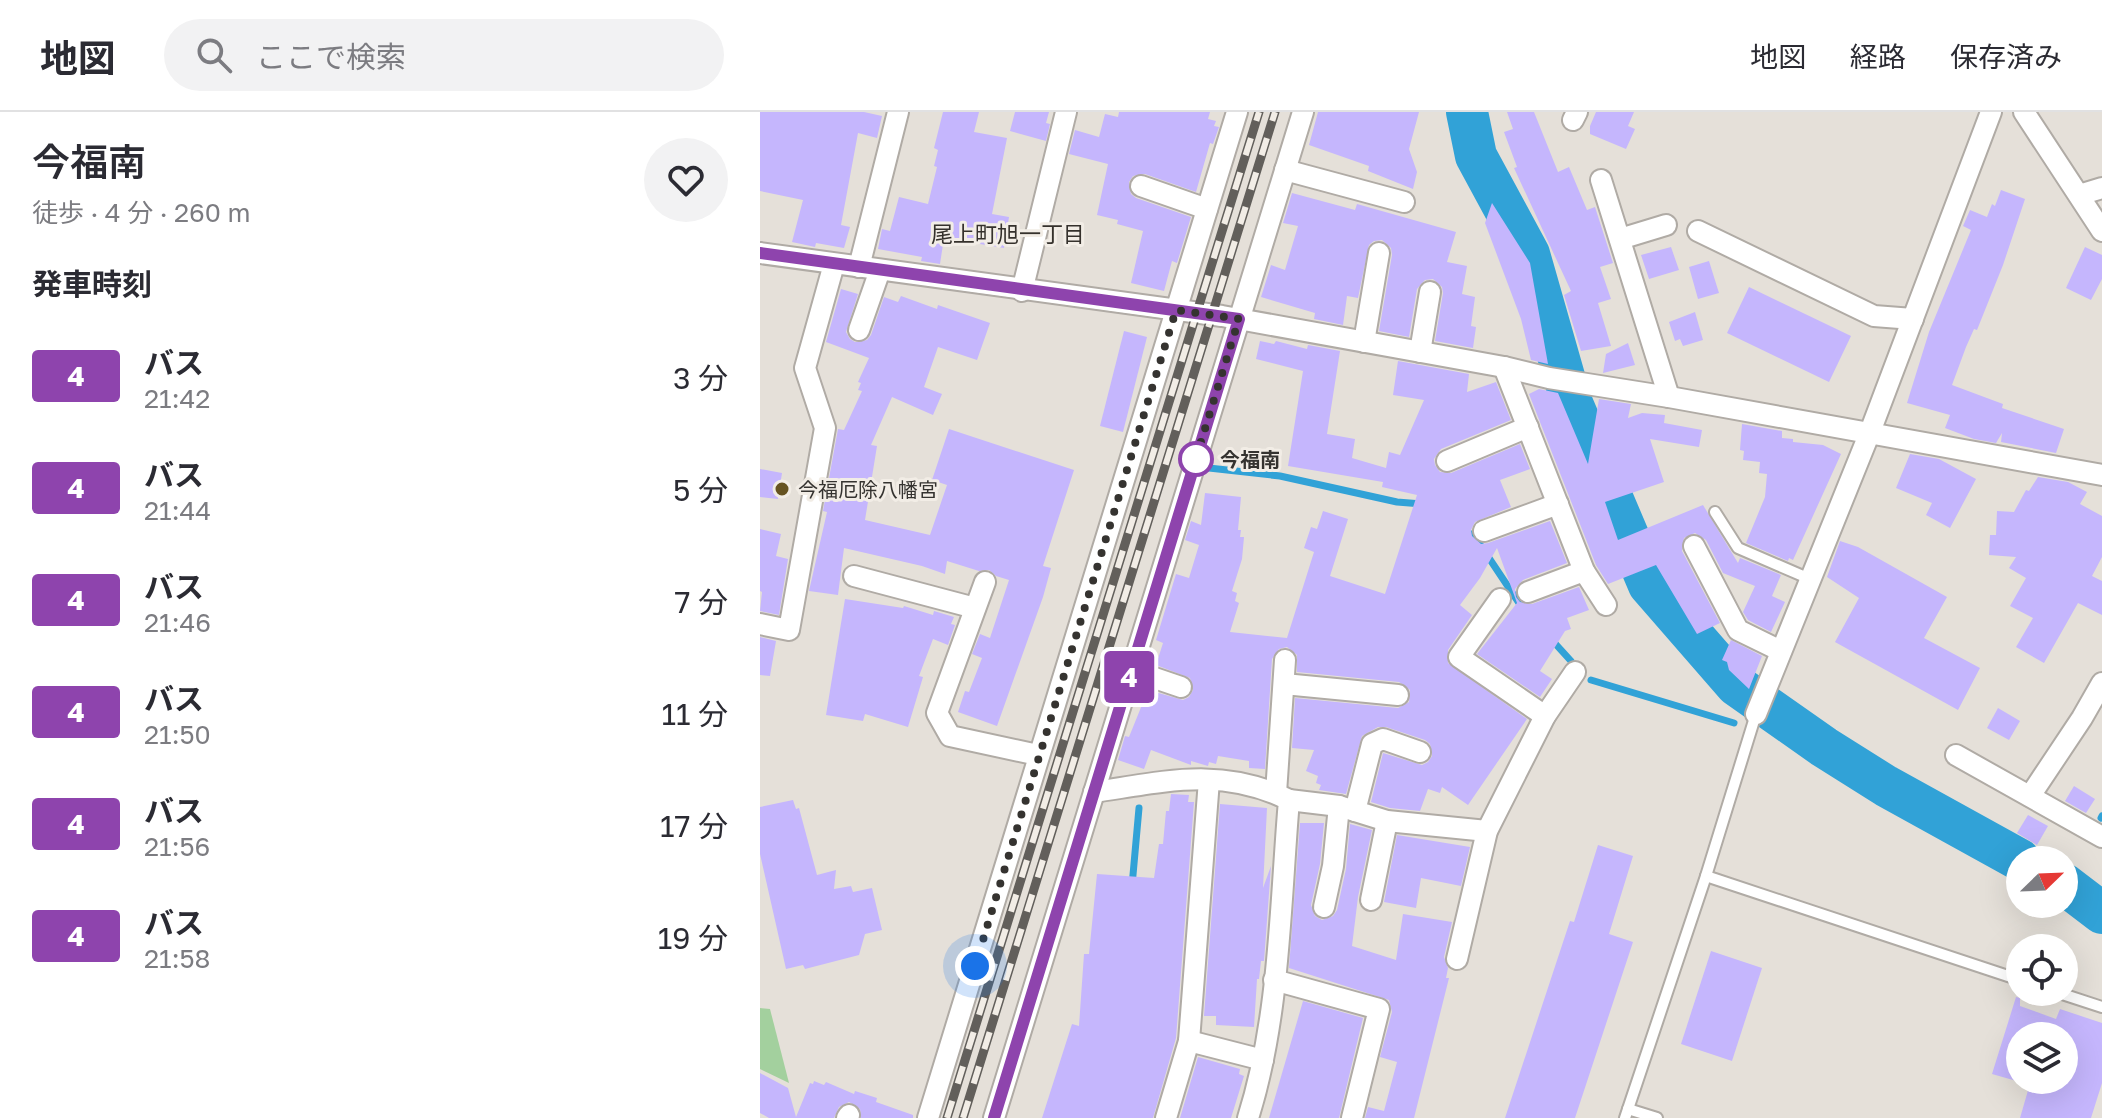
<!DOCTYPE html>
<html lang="ja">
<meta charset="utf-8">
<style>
:root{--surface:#fff;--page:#f2f2f3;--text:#2b2b33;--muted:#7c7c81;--line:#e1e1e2}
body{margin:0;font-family:"Golos Text","Noto Sans JP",sans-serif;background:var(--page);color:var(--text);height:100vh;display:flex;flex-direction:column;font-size:30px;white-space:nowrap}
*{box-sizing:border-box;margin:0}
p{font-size:26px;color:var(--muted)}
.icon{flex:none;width:44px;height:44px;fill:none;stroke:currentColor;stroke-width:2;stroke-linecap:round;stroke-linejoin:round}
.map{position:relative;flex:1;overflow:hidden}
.side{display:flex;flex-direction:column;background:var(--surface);width:760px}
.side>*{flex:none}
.badge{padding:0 16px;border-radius:6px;font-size:28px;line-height:52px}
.needle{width:52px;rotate:67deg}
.buttons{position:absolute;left:1246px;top:734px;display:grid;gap:16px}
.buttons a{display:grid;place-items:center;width:72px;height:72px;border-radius:50%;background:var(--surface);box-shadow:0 8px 32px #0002;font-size:40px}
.you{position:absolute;width:40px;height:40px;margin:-20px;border:6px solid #fff;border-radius:50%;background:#1a73e8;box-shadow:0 0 0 12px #1a73e833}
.map>.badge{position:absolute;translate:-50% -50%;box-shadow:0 0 0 4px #fff}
h2{padding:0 32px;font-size:30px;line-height:72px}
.round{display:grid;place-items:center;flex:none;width:84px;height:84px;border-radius:42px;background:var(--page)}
.headline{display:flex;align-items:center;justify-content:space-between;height:136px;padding:0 32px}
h1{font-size:38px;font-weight:600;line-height:60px}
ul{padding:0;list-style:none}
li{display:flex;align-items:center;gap:24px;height:112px;padding:0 32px}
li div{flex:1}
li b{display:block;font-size:30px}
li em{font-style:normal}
li .badge{min-width:88px;font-weight:700;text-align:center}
header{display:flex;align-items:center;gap:48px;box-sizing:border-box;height:112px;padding:0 40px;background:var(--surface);border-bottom:2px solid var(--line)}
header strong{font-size:38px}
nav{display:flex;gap:44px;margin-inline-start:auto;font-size:28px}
.search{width:560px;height:72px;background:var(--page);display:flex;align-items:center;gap:20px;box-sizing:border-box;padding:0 28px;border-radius:44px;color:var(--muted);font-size:30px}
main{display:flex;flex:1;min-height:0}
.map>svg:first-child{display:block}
.green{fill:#a3d09e}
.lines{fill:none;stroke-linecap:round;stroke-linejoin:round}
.stream{stroke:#31a2d7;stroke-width:7}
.river{stroke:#31a2d7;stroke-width:42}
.building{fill:#c5b6fd}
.service-casing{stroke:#b0aba5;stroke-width:14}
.minor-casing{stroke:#b0aba5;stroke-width:24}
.service{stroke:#fff;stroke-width:10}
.minor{stroke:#fff;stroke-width:20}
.rail-casing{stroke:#625f5b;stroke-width:9}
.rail{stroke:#f2ede6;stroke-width:6;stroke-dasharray:18;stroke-linecap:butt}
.line-casing{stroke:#fff;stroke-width:18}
.line{stroke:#8e44ad;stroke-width:12}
.walk{stroke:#353330;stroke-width:8;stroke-dasharray:0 14.4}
.stop-dot{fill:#fff;stroke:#8e44ad;stroke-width:4}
.poi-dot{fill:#665321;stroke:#f2ede6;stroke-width:3}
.labels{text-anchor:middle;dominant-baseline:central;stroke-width:6;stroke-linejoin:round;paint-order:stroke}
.stop-label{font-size:20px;font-weight:bold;fill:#353330;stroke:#f2ede6;text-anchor:start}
.poi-label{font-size:20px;fill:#353330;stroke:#f2ede6;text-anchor:start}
.neighbourhood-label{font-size:22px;fill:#35312c;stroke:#f2ede6}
</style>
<header>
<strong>地図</strong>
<div class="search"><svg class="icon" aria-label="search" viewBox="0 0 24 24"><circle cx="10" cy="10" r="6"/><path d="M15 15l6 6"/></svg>ここで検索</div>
<nav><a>地図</a><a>経路</a><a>保存済み</a></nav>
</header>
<main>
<section class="side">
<div class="headline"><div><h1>今福南</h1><p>徒歩 · 4 分 · 260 m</p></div><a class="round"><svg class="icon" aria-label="heart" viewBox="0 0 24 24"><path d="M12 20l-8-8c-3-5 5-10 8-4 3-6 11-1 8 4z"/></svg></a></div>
<h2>発車時刻</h2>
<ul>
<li><span class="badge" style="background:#8e44ad;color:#fff">4</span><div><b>バス</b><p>21:42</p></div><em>3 分</em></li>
<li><span class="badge" style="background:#8e44ad;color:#fff">4</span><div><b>バス</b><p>21:44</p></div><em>5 分</em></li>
<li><span class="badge" style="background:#8e44ad;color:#fff">4</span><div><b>バス</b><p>21:46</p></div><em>7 分</em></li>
<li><span class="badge" style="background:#8e44ad;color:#fff">4</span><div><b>バス</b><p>21:50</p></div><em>11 分</em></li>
<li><span class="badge" style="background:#8e44ad;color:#fff">4</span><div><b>バス</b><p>21:56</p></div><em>17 分</em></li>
<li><span class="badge" style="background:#8e44ad;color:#fff">4</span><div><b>バス</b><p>21:58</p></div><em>19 分</em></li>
</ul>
</section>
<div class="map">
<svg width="1342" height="1006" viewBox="0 0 1342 1006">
<rect width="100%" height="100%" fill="#e5e0d9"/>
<!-- green -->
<polygon class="green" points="0,896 10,897 29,971 0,957"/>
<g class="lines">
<!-- stream -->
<g class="stream">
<polyline points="449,356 520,364 637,390 662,392"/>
<polyline points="705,417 719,431 761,494"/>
<polyline points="791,527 811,549"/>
<polyline points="831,568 974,611"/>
<polyline points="1341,706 1342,704"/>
<polyline points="372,774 379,696"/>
</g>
<!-- river -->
<g class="river">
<polyline points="707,0 716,44 769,142 811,289 889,473 976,573 1064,635 1126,674 1260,748"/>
<polyline points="1304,772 1342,801"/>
</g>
</g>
<!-- building -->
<g class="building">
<polygon points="0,0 104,0 122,4 117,26 98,21 81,113 90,115 84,136 56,131 55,135 32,130 43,88 0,79"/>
<polygon points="183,0 219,0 214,20 247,26 232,102 249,105 244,136 184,126 180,152 161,149 162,145 118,137 122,117 130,119 139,85 168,92 177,55 174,54 178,38 174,36"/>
<polygon points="255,0 289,0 286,11 290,12 286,29 250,19"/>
<polygon points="359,0 450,0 448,7 456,9 454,14 459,15 453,32 450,31 436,80 385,62 373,64 369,70 371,82 376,86 431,105 417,151 412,149 404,179 371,171 383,119 357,112 358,108 337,103 348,52 309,42 315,18 339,25 345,2 358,5"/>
<polygon points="558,0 659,0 649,37 657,60 653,77 608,59 609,54 549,33"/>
<polygon points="747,0 774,0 798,60 809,55 827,98 835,95 853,151 840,155 851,187 838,191 851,234 821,239 804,183 811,179 754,56 757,55 744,20 753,17"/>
<polygon points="836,0 874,0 868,14 875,17 866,37 830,22 830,14"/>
<polygon points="1241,78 1265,87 1243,153 1217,218 1214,217 1206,235 1192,273 1243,292 1242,296 1304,317 1296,341 1241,330 1242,321 1236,331 1214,327 1185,316 1190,303 1147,291 1169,220 1211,118 1203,114 1210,98 1227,105 1232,92 1235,94"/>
<polygon points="532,81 595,98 597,92 696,120 687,150 707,154 702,182 715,185 711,214 716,215 713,236 675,229 683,181 682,175 673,167 665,168 657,177 649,225 619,219 632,143 631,136 622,128 614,129 609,133 598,186 587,184 583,213 554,207 555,201 501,185 511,153 525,158 538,114 523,111"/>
<polygon points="732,91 770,151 788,252 771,248 761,207 725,111"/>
<polygon points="911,135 919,158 889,167 881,143"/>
<polygon points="1325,135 1342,143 1342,167 1331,188 1306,176"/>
<polygon points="949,149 959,181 938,187 929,155"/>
<polygon points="989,175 1091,224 1069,270 967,221"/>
<polygon points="81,177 98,182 86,220 90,227 95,230 107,228 111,223 124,185 138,190 141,184 177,197 178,193 230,211 217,248 178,235 164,275 182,282 173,303 132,285 111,333 117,334 105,408 170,423 187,373 172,368 189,317 314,358 283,454 291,456 283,485 237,614 198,600 205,579 209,580 222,546 212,542 220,522 230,526 249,468 236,464 229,458 219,459 187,449 185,462 162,454 84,436 78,483 49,479 67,400 63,399 78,317 84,318 102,279 98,278 101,271 98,270 109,246 66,230"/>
<polygon points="935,200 943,228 923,234 920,227 915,229 909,210"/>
<polygon points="364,219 387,225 363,320 340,314"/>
<polygon points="500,229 514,232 516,229 547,237 548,233 580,239 567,322 595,327 592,346 626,356 629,340 640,343 664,288 633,283 638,249 709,262 707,280 736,270 751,308 681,337 674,347 675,353 680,360 691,361 760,332 770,357 740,368 751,395 715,410 711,418 712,424 721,432 728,431 790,409 807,451 763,468 755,477 756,485 760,490 772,492 819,475 829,498 807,506 811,517 805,519 780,559 792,567 780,585 717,542 757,491 737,436 720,466 700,493 712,503 688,538 688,551 767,607 708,693 682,675 680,681 668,677 660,699 630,696 611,690 623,641 662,653 668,650 672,644 670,632 665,628 626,615 618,615 602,624 586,682 559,678 561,673 556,671 558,664 546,659 554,638 532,636 535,586 638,596 649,590 650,578 639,570 537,560 537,543 527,535 519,537 512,547 505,657 489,656 489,649 458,644 456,652 449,650 448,654 431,649 431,653 391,638 384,657 358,648 365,624 369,625 388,578 423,588 429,585 433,578 430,566 396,553 403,531 396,528 416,462 429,466 439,433 425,428 431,409 441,413 445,381 481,385 478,418 481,418 480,425 484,425 482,447 472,479 477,481 475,489 479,491 470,520 527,526 554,440 544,436 551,415 557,417 563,399 588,407 570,464 625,482 657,383 622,375 623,370 528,354 543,259 496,247"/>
<polygon points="868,231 875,253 843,261 846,242"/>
<polygon points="779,277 798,281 828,352 839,287 871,292 868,306 882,301 905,303 904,311 942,318 939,335 890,327 904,370 845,390 858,428 943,393 978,451 980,446 1021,463 1012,484 1025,490 1011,520 988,508 983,500 995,474 963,461 946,428 935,421 924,426 922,439 960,511 937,522 896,453 848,472 836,453 769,282"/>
<polygon points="982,312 1022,319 1022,326 1033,327 1033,330 1063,333 1081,342 1033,448 1029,446 1028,449 986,431 1005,385 1007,362 999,361 1000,350 983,348 984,339 980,338"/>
<polygon points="1150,342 1179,347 1216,367 1190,416 1166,403 1172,391 1136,376"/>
<polygon points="0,357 22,361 18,387 0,385"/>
<polygon points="1278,365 1308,370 1327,380 1320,392 1342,404 1342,445 1332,464 1342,469 1342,503 1318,491 1284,551 1256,535 1273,506 1250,494 1266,466 1249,456 1256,445 1229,443 1230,423 1236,423 1237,399 1254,400 1266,378 1269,379"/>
<polygon points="0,417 21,422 16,444 28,447 19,503 0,499 2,480 0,479"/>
<polygon points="1080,429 1098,435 1187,485 1164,526 1220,556 1198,598 1075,530 1099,486 1067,465"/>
<polygon points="85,487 143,496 144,494 173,503 174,499 194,505 191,512 195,513 188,533 173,527 159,564 163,565 148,615 105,602 103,609 66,603"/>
<polygon points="0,525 16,529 10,564 0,563"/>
<polygon points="971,528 1002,544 989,577 969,558 967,550 962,548"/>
<polygon points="1238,596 1260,609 1249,628 1227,616"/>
<polygon points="1314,674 1335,687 1326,701 1305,689"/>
<polygon points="411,682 429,683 428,690 434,690 416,926 393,1006 282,1006 312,912 319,914 324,842 329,842 337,762 394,766 399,732 403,732 406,699 409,699"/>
<polygon points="33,688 36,697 39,696 57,763 76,758 74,777 91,774 93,780 112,776 122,818 105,822 99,843 45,857 43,853 26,857 0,742 0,695"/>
<polygon points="460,692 507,696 503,776 511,754 504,849 501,849 499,867 497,867 494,915 456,913 456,904 444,904"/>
<polygon points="1268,703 1288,714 1277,733 1257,721"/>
<polygon points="540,711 564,711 560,752 551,793 555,804 562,808 573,804 577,798 586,757 590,712 612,718 598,785 592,834 636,848 643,802 692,810 684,845 688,856 686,866 689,866 654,1006 605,1006 608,995 624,999 637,950 620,945 632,900 629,888 529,856"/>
<polygon points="637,723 710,735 701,774 661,766 656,796 624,790"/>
<polygon points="838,733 873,744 849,822 873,830 815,1006 745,1006 810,809 814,810"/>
<polygon points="951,839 1002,856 972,949 921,932"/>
<polygon points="1256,885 1260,886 1260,894 1296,907 1300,897 1342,911 1342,971 1331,1006 1260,1006 1271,968 1304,968 1304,924 1260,924 1260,970 1232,962"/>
<polygon points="543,889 603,906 579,1006 509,1006"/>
<polygon points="438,945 480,957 479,962 484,964 471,1006 420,1006"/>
<polygon points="0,961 28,976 36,1005 50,971 53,972 54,969 64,973 66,970 94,982 95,979 117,986 116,990 153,1003 153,1006 101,1006 100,997 89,990 79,995 74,1006 9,1006 0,1001"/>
</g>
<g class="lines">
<!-- service casing -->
<g class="service-casing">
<g id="service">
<polyline points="955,400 978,436 1050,467"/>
<polyline points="946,764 1260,868"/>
<polyline points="1296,880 1342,895"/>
<polyline points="868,997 897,1006"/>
<polyline points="865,1006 946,764 996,602"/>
</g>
</g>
<!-- minor casing -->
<g class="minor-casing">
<g id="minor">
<polyline points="1264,0 1342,119"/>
<polyline points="813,8 817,0"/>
<polyline points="525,58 644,90"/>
<polyline points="841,68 909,285"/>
<polyline points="381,74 447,97"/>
<polyline points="1319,83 1342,76"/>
<polyline points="938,119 1114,204 1153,207"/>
<polyline points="860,127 906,113"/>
<polyline points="0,141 462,204 744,255 789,266 909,285 1342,363"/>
<polyline points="99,155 138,0"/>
<polyline points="262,179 306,0"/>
<polyline points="99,218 120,158"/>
<polyline points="604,230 619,141"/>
<polyline points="660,240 670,180"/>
<polyline points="744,255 824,459 846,493"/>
<polyline points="687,349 768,315"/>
<polyline points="724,419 798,392"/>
<polyline points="934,434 978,518 1021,539"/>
<polyline points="94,464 215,496"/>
<polyline points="225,470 177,601 190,624 278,643"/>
<polyline points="768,480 824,459"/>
<polyline points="740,487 699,545 785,604"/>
<polyline points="0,512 29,518 65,316 45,256 74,152"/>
<polyline points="371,558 421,575"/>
<polyline points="524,572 638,583"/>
<polyline points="996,602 1110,320 1231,0"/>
<polyline points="1196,643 1342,725"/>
<path d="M334,680C403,670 463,654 529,688C520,793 520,905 488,1006"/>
<polyline points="516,681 525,548"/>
<polyline points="1270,684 1322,606 1342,571"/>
<polyline points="529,688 579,694 627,709 727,719"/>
<polyline points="595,699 612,632 623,627 660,640"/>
<polyline points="611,788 627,709"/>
<polyline points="564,795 573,754 579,694"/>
<polyline points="697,847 727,719 785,604 815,560"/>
<polyline points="514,868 619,897 592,1006"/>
<polyline points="429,929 503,948"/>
<polyline points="87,1006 89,1003"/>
<polyline points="168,1006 477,0"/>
<polyline points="234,1006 543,0"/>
<polyline points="406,1006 429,929 449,668"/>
</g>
</g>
<!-- service -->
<use href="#service" class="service"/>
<!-- minor -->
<use href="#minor" class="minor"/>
<!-- rail casing -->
<g class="rail-casing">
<g id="rail">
<polyline points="187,1006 499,0"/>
<polyline points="203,1006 515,0"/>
</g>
</g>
<!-- rail -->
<use href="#rail" class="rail"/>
</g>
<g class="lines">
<!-- line casing -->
<g class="line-casing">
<polyline id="line" points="0,141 479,207 234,1006"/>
</g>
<!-- line -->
<use href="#line" class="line"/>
<!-- walk -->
<polyline class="walk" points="215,854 416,198 479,207 435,349 436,347"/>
</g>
<!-- markers -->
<circle class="stop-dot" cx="436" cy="347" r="16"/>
<circle class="poi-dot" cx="22" cy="377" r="8"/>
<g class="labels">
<!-- stop labels -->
<g class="stop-label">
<text x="460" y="347">今福南</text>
</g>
<!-- poi labels -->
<g class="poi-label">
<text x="38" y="377">今福厄除八幡宮</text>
</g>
<!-- neighbourhood labels -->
<g class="neighbourhood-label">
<text x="248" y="121">尾上町旭一丁目</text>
</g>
</g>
</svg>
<div class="buttons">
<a><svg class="needle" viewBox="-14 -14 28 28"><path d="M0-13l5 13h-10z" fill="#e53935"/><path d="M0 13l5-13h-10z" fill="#7c7c81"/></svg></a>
<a><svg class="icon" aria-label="locate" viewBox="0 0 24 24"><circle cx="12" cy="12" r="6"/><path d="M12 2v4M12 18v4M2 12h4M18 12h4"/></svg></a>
<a><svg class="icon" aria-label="layers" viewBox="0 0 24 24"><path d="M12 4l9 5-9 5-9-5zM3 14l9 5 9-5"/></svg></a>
</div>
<div class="you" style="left:215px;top:854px"></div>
<b class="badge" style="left:369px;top:565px;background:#8e44ad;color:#fff">4</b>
</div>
</main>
